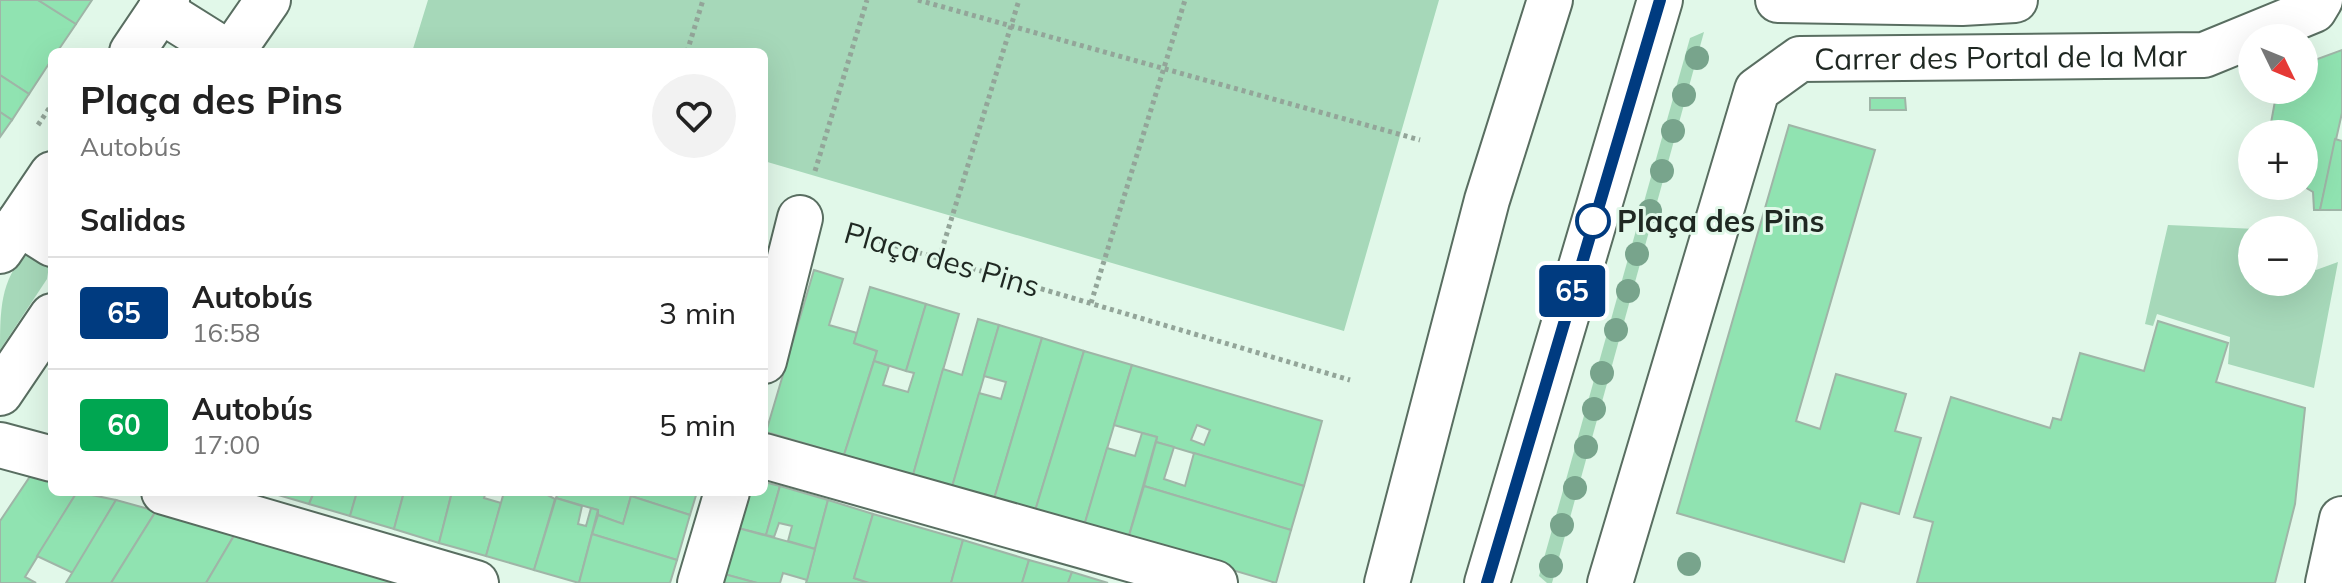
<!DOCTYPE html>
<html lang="es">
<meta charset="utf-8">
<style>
:root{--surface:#fff;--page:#f2f2f2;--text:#222;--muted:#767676;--line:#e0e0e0}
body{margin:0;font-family:Mulish,sans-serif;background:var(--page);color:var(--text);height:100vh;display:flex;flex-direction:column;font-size:30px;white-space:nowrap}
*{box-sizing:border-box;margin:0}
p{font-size:26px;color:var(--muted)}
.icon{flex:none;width:44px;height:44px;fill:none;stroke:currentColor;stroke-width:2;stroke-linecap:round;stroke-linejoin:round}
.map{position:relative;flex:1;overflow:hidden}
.panel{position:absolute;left:48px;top:48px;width:720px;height:448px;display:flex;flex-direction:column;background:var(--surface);border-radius:12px;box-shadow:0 8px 32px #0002}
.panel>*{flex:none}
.badge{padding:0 16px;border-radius:6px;font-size:28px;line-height:52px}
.needle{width:52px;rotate:133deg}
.buttons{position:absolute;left:2238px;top:24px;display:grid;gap:16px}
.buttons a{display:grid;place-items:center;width:80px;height:80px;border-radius:50%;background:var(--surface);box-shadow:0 8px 32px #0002;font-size:40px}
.map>.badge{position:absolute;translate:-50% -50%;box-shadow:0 0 0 4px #fff}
h2{padding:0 32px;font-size:30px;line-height:72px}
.round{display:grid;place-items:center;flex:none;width:84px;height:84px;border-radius:42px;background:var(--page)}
.overview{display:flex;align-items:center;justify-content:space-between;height:136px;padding:0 32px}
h1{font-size:38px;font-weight:700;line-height:60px}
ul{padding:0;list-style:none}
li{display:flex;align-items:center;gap:24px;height:112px;padding:0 32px;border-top:2px solid var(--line)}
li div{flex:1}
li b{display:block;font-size:30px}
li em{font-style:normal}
li .badge{min-width:88px;font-weight:700;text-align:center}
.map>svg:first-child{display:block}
.green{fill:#a6d8b9}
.building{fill:#90e3b1;stroke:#9fb5a7;stroke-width:2;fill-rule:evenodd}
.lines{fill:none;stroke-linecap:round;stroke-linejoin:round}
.minor-casing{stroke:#596e61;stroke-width:48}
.path{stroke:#93a599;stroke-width:5;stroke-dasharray:4 4;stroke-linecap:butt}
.minor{stroke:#fff;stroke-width:44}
.tree{fill:#78a48c}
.line-casing{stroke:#fff;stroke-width:18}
.line{stroke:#003b80;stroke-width:12}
.stop-dot{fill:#fff;stroke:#003b80;stroke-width:4}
.labels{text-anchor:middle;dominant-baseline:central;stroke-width:6;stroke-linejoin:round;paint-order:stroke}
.street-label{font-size:30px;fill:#1f2822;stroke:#e1f8e9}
.stop-label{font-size:30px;font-weight:bold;fill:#1f2822;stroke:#e1f8e9;text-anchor:start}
</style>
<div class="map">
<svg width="2342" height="583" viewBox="0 0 2342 583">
<rect width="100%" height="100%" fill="#e1f8e9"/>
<!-- green -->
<g class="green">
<polygon points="428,0 1439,0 1344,331 764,161 764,52 412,52"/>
<polygon points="1704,32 1552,583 1547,583 1539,576 1690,38"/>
<polygon points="2168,225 2278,230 2252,230 2252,282 2304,282 2304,261 2316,270 2338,262 2314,388 2228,364 2230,337 2157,314 2153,326 2145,324"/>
<path d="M29,252L49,266L47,279L0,350C0,312 0,276 29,252Z"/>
</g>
<!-- building -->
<g class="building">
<polygon points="0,0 38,0 76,24 57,52 52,52 52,59 29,94 0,75"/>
<polygon points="38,0 92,0 76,24"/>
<polygon points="2342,50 2342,113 2320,210 2314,210 2313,192 2303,186 2304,134 2269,134 2277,90 2304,90 2304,64"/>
<polygon points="0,75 29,94 12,120 0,112"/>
<polygon points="1870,98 1905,98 1906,110 1870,110"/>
<polygon points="0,112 12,120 0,137"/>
<polygon points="1789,125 1875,150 1796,421 1820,429 1836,374 1906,394 1895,431 1921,438 1899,514 1861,503 1844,562 1677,513"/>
<polygon points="2335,139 2342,141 2342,210 2320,210"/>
<polygon points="2259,186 2302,186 2288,188 2279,194 2276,190 2259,189"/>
<polygon points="814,270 843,279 829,325 857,333 854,343 877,351 844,455 766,432"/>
<polygon points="870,287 926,304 906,371 874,361 877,351 854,343"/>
<polygon points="926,304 959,314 913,475 844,455 874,361 889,366 883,385 908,392 914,373 906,371"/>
<polygon points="978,319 999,325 952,487 913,475 943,369 962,375"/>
<polygon points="2158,321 2228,343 2216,382 2305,408 2295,504 2275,583 1917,583 1933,522 1914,517 1951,397 2050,428 2053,418 2061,420 2080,353 2144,371"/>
<polygon points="999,325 1042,338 994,499 952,487 979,393 1001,399 1006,382 984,376"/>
<polygon points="1042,338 1084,351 1035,511 994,499"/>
<polygon points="1084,351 1132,365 1084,526 1035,511"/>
<path d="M1132,365L1322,421L1304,486L1156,442L1157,437L1114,425ZM1197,425L1210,430L1204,445L1191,440Z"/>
<polygon points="1142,433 1157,437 1128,539 1084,526 1107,448 1135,456"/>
<polygon points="1156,442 1174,447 1164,479 1185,486 1194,453 1304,486 1291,530 1144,486"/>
<polygon points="31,475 52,481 52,492 77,492 25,577 36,583 0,583 0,521"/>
<polygon points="764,482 780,486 766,535 738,528 749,492 764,492"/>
<polygon points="780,486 828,500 815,549 788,541 792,526 779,523 774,537 766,535"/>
<polygon points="1144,486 1291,530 1276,583 1128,539"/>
<polygon points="77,492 116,500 73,573 37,556"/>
<polygon points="268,492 314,492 309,504"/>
<polygon points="314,492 357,492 350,516 309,504"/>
<polygon points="357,492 404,492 394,529 350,516"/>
<polygon points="404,492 452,492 439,543 394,529"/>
<polygon points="452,492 486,492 484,498 501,503 486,556 439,543"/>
<polygon points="504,492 542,492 555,499 534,570 486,556"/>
<polygon points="558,492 697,492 690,515 631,496 623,524 598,515 598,510 556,498"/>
<polygon points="631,496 690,515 677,560 592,534 598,515 623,524"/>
<polygon points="556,498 582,506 578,524 586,526 591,508 598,510 579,583 534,570"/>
<polygon points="116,500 156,511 111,583 66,583"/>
<polygon points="828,500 873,514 854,578 869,583 806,583"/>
<polygon points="156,511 235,534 206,583 111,583"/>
<polygon points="873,514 963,540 951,583 869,583 854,578"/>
<polygon points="738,528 815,549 807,580 783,573 780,583 757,583 724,574"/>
<polygon points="235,534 402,583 206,583"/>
<polygon points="592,534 677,560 670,583 579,583"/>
<polygon points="963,540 1029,560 1022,583 951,583"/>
<polygon points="1029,560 1072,572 1068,583 1022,583"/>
<polygon points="1072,572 1108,583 1068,583"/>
<polygon points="724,574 757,583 721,583"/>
</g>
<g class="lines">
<!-- minor casing -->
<g class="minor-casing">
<g id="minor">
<polyline points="1778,0 1962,3 2015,0"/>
<polyline points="160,10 227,52"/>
<polyline points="132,52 167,0"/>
<polyline points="232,52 268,0"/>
<polyline points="19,223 52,244"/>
<polyline points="0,251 52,174"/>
<polyline points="764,361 800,218"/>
<polyline points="0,393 52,316"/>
<polyline points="0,445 52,459"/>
<polyline points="764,456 1215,583"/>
<polyline points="164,492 476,583"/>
<polyline points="700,583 727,492"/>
<polyline points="1387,583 1487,200 1550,0"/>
<polyline points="1487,583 1660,0"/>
<path id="s1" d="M1610,583L1757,90L1800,59L2204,55L2314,10L2320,0"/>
<polyline points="2328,583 2342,519"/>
</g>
</g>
<!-- path -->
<g class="path">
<polyline points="918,0 1420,140"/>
<polyline points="687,52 703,0"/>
<polyline points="38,125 52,104"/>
<polyline points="815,171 867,0"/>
<polyline points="849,232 1350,380"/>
<polyline points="939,259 1019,0"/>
<polyline points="1091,303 1185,0"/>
</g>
<!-- minor -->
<use href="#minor" class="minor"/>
</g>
<!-- trees -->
<g class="tree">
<circle cx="1697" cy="58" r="12"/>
<circle cx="1684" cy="95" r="12"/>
<circle cx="1673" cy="131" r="12"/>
<circle cx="1662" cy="171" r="12"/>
<circle cx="1650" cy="211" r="12"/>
<circle cx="1637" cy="254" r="12"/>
<circle cx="1628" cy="291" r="12"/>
<circle cx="1616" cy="330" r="12"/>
<circle cx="1602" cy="373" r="12"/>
<circle cx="1594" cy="409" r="12"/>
<circle cx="1586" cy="447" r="12"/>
<circle cx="1575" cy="488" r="12"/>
<circle cx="1562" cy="525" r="12"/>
<circle cx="1689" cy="564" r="12"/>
<circle cx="1551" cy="566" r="12"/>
</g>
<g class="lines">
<!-- line casing -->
<g class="line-casing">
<polyline id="line" points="1487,583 1660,0"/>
</g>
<!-- line -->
<use href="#line" class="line"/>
</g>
<!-- markers -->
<circle class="stop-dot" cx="1593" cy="221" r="16"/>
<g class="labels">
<!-- street labels -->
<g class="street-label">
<text stroke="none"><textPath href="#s1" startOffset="768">Carrer des Portal de la Mar</textPath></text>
<text transform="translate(942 259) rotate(16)">Plaça des Pins</text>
</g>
<!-- stop labels -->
<g class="stop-label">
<text x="1617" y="221">Plaça des Pins</text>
</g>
</g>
</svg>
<div class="buttons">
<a><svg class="needle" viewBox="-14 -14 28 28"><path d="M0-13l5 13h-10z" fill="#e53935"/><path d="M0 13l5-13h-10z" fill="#767676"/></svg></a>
<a>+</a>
<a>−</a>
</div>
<b class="badge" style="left:1572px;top:291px;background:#003b80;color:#fff">65</b>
<section class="panel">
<div class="overview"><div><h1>Plaça des Pins</h1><p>Autobús</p></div><a class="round"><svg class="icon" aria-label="heart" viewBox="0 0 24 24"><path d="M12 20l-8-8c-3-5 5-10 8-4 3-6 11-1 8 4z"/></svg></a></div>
<h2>Salidas</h2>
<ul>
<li><span class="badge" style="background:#003b80;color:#fff">65</span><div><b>Autobús</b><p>16:58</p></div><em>3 min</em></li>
<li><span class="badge" style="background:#00a651;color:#fff">60</span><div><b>Autobús</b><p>17:00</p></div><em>5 min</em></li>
</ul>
</section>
</div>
